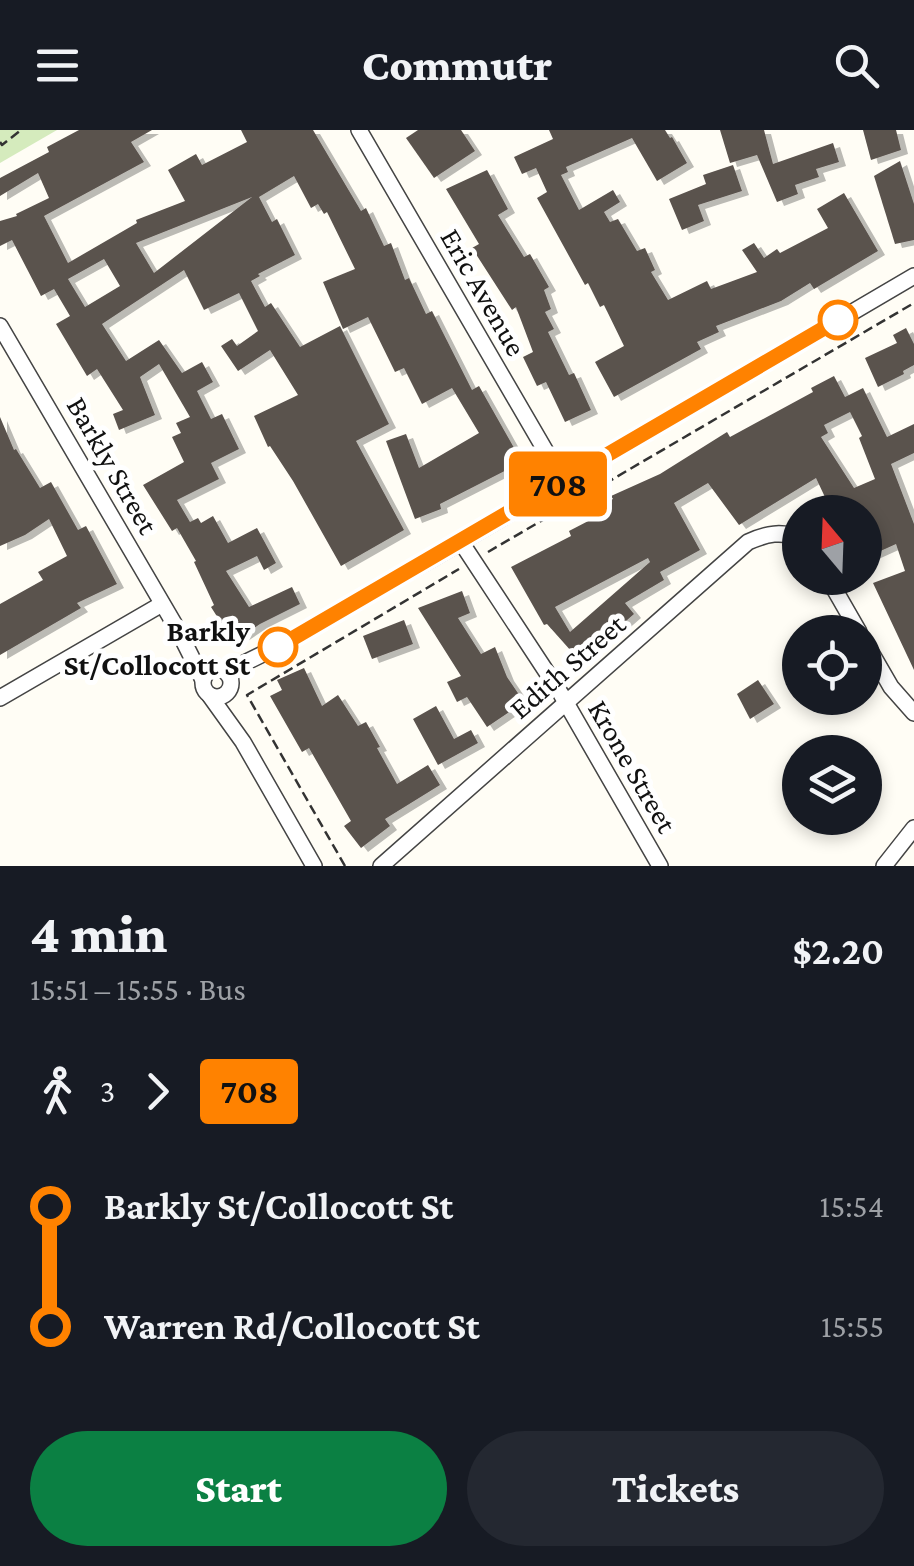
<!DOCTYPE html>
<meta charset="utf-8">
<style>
:root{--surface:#171b24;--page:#242831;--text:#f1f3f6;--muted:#9ea1a6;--accent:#0b8043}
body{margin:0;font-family:"Crimson Pro",serif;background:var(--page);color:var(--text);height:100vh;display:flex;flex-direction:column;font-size:38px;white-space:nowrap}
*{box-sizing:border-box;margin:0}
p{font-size:32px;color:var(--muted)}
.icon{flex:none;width:55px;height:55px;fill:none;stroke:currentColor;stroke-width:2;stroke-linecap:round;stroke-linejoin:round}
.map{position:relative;height:736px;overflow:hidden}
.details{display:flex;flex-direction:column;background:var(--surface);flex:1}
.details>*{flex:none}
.badge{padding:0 20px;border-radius:8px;font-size:35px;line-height:65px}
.needle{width:65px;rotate:341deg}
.controls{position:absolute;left:782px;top:365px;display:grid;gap:20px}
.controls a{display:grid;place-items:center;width:100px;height:100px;border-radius:50%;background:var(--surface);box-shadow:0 5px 15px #0003;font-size:50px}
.map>.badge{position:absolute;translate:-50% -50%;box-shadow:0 0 0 5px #fff}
.legs{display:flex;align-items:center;gap:15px;height:110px;padding:0 30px;font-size:32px}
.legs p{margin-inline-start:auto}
.overview{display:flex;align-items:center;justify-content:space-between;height:170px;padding:0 30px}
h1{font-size:55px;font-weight:800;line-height:75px}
.primary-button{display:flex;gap:20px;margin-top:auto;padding:20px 30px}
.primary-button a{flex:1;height:115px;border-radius:60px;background:var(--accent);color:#fff;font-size:40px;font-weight:800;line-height:115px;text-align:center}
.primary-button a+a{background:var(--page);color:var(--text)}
ul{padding:0 30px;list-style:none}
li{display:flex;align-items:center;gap:35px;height:120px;font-size:38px}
li i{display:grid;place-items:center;width:15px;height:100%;margin:0 12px;background:currentColor}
li i::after{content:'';width:25px;height:25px;margin:-12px;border:8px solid;border-radius:50%;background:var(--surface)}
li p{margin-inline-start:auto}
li:first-child i{background:linear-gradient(#0000 50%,currentColor 0)}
li:last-child i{background:linear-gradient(currentColor 50%,#0000 0)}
header{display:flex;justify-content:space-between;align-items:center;height:130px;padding:0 30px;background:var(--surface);font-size:45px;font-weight:800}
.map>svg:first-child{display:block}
.green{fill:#d5ebbd}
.building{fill:#5a524d;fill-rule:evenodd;filter:url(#shadow)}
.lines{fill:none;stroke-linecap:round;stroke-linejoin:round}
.minor-casing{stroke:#444;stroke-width:18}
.path{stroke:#333;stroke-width:2.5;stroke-dasharray:10 5;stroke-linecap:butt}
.minor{stroke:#fff;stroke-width:15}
.line-1-casing{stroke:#fff;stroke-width:22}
.line-1{stroke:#ff8200;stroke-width:15}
.stop-1-dot{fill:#fff;stroke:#ff8200;stroke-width:5}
.labels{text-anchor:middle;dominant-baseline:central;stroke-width:10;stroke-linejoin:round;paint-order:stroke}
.street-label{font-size:30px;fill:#111;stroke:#fff}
.stop-label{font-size:30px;font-weight:bold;fill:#111;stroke:#fff;text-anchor:end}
</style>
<header><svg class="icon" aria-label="menu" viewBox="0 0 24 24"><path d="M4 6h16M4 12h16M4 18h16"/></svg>Commutr<svg class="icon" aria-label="search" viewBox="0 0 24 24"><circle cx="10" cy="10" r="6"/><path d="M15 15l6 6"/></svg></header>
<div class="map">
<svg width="914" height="736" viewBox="0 0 914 736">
<defs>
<filter id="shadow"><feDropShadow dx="7" dy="4" stdDeviation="0" flood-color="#0004"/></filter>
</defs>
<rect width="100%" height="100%" fill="#fffdf5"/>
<!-- green -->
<polygon class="green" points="0,0 57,0 0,33"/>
<!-- building -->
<g class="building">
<path d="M79,0H152L131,12L144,32L44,86L68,133L137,93L136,90L185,71L168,40L196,24L202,35L247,12L241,0H313L361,81L366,78L384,116L391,113L405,150L409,148L426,184L432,181L472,260L479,256L522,332L440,374L441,379L415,389L386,311L406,304L419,338L479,303L452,258L422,274L404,238L395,242L368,187L343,199L323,152L355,139L327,82L324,84L318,74L311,78L294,46L259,67L272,92L277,89L295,125L258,144L260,146L251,151L265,177L271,173L300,217L340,196L389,294L356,311L404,400L341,436L293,351L270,316L268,317L254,286L298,265L270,220L238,241L221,216L232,209L237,216L258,201L239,163L204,180L184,140L102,194L126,231L159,210L182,243L202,232L213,252L197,261L211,289L222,284L239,319L211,333L219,349L177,370L190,392L198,388L201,393L213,386L228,413L257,398L276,433L264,440L257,426L226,441L249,477L292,457L300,474L260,494L238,509L230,496L225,499L211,477L214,475L194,432L196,431L177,398L172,401L143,355L184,332L172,307L181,303L176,293L190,287L159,234L140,247L155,285L119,300L113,284L123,280L97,239L87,246L56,194L70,186L54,159L41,166L12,110L0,116V91L17,86L16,84L49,68L38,43L0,66V48L49,22L47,17ZM252,67L154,143L136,113ZM104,129L120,156L85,177L68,149Z"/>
<polygon points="418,0 461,0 475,21 434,48 406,8"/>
<polygon points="549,0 665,0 670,8 672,7 687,33 657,51 632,8 566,37 568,42 561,45 579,80 613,60 620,72 604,82 610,92 618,89 637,121 645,118 655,140 651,142 668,170 707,151 711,159 757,142 742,120 754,113 764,128 777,119 780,123 828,98 817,79 844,63 878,121 814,159 810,153 781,171 716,196 719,202 697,212 701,219 614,267 595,232 624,216 604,175 600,177 588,153 585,155 537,68 547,62 536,38 522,44 514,27 553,9"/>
<polygon points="720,0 764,0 773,34 833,13 839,32 816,39 819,47 795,55 798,64 777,72 757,25 730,33"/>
<polygon points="863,0 896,0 901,20 871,30"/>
<polygon points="900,31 914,74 914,110 895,114 874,46"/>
<polygon points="733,35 742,61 698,75 704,91 682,100 669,69 706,54 703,45"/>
<polygon points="487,40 508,79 498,85 524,127 530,124 549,157 544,160 551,179 545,182 554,199 548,202 569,245 574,243 591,280 565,292 546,252 537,256 523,227 533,222 516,177 512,180 472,118 479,114 446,59"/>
<polygon points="906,198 914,214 914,235 903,241 904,244 878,257 865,228 897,213 893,205"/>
<path d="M834,246L845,267L863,258L887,307L914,294V323L891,334L914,394V540L873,453L905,441L896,414L865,428V382H832L816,348L739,395L708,353L674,373L700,420L660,442L664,450L625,473L634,484L580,531L547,494L544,495L511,437L571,406L569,401L596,387L592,378L613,369L611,366L660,344L727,302L730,307L813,262L811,258ZM850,282L862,306L859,308L875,349L854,358L821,307L828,303L824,295ZM648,428L650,432L570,502L555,477Z"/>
<polygon points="0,287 14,320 16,319 40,358 51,352 78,400 86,396 117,454 77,473 81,478 0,525 0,474 43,450 38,442 67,426 49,389 25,405 0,416"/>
<polygon points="462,461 470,483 458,488 481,524 495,517 507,547 524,572 487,597 467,567 457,572 447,552 461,546 418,478"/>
<polygon points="404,490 413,514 372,529 363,506"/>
<polygon points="304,538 322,576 338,565 358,596 366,592 380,617 377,618 397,654 428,635 440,655 385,689 390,696 361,718 344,696 351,691 309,618 302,622 270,566 282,560 277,550"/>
<polygon points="758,550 774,574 750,589 737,564"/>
<polygon points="436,576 454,609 471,600 478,613 438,635 413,589"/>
</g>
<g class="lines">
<!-- minor casing -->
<g class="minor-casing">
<g id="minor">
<polyline points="359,0 563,351"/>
<polyline points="0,196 179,502 203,550"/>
<polyline points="461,412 561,564 660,736"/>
<polyline points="828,448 859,502"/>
<polyline points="865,512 891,557 914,583"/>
<circle cx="217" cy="553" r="14"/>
<polyline points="226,542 271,520 432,429 914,146"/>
<polyline points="210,566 243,612 314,736"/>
<polyline points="0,568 162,474"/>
<path d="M381,736L748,412C766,404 782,400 800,409"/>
<polyline points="884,736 914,698"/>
</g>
</g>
<!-- path -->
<g class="path">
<polyline points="0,12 2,15 21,0"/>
<polyline points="488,422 914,173"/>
<polyline points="345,736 247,565 459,439"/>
</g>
<!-- minor -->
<use href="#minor" class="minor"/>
</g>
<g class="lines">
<!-- line-1 casing -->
<g class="line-1-casing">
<polyline id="line-1" points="278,517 838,190"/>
</g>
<!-- line-1 -->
<use href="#line-1" class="line-1"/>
</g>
<!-- markers -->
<g class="stop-1-dot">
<circle cx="838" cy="190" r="18"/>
<circle cx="278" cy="517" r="18"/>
</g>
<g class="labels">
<!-- street labels -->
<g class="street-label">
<text transform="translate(484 162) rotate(60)">Eric Avenue</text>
<text transform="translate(113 335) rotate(60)">Barkly Street</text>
<text transform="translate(567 536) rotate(-41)">Edith Street</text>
<text transform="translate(633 636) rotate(60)">Krone Street</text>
</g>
<!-- stop labels -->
<g class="stop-label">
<text x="250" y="500">Barkly<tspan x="250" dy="34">St/Collocott St</tspan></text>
</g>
</g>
</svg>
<div class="controls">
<a><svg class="needle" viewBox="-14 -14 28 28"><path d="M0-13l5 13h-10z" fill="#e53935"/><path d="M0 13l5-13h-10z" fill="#9ea1a6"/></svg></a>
<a><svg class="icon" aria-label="locate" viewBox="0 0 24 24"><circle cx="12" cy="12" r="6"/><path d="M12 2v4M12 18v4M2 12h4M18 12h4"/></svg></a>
<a><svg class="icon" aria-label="layers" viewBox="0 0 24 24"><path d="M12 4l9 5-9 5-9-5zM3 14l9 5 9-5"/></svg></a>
</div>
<b class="badge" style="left:558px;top:354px;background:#ff8200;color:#111">708</b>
</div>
<section class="details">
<div class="overview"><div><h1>4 min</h1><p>15:51 – 15:55 · Bus</p></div><b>$2.20</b></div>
<div class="legs"><svg class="icon" aria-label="walk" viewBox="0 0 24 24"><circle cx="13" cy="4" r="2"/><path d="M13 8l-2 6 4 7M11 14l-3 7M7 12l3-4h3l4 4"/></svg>3<svg class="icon" aria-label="forward" viewBox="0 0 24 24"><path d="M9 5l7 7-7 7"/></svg><b class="badge" style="background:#ff8200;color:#111">708</b></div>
<ul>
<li><i style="color:#ff8200"></i><b>Barkly St/Collocott St</b><p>15:54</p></li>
<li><i style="color:#ff8200"></i><b>Warren Rd/Collocott St</b><p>15:55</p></li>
</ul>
<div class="primary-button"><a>Start</a><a>Tickets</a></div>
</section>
